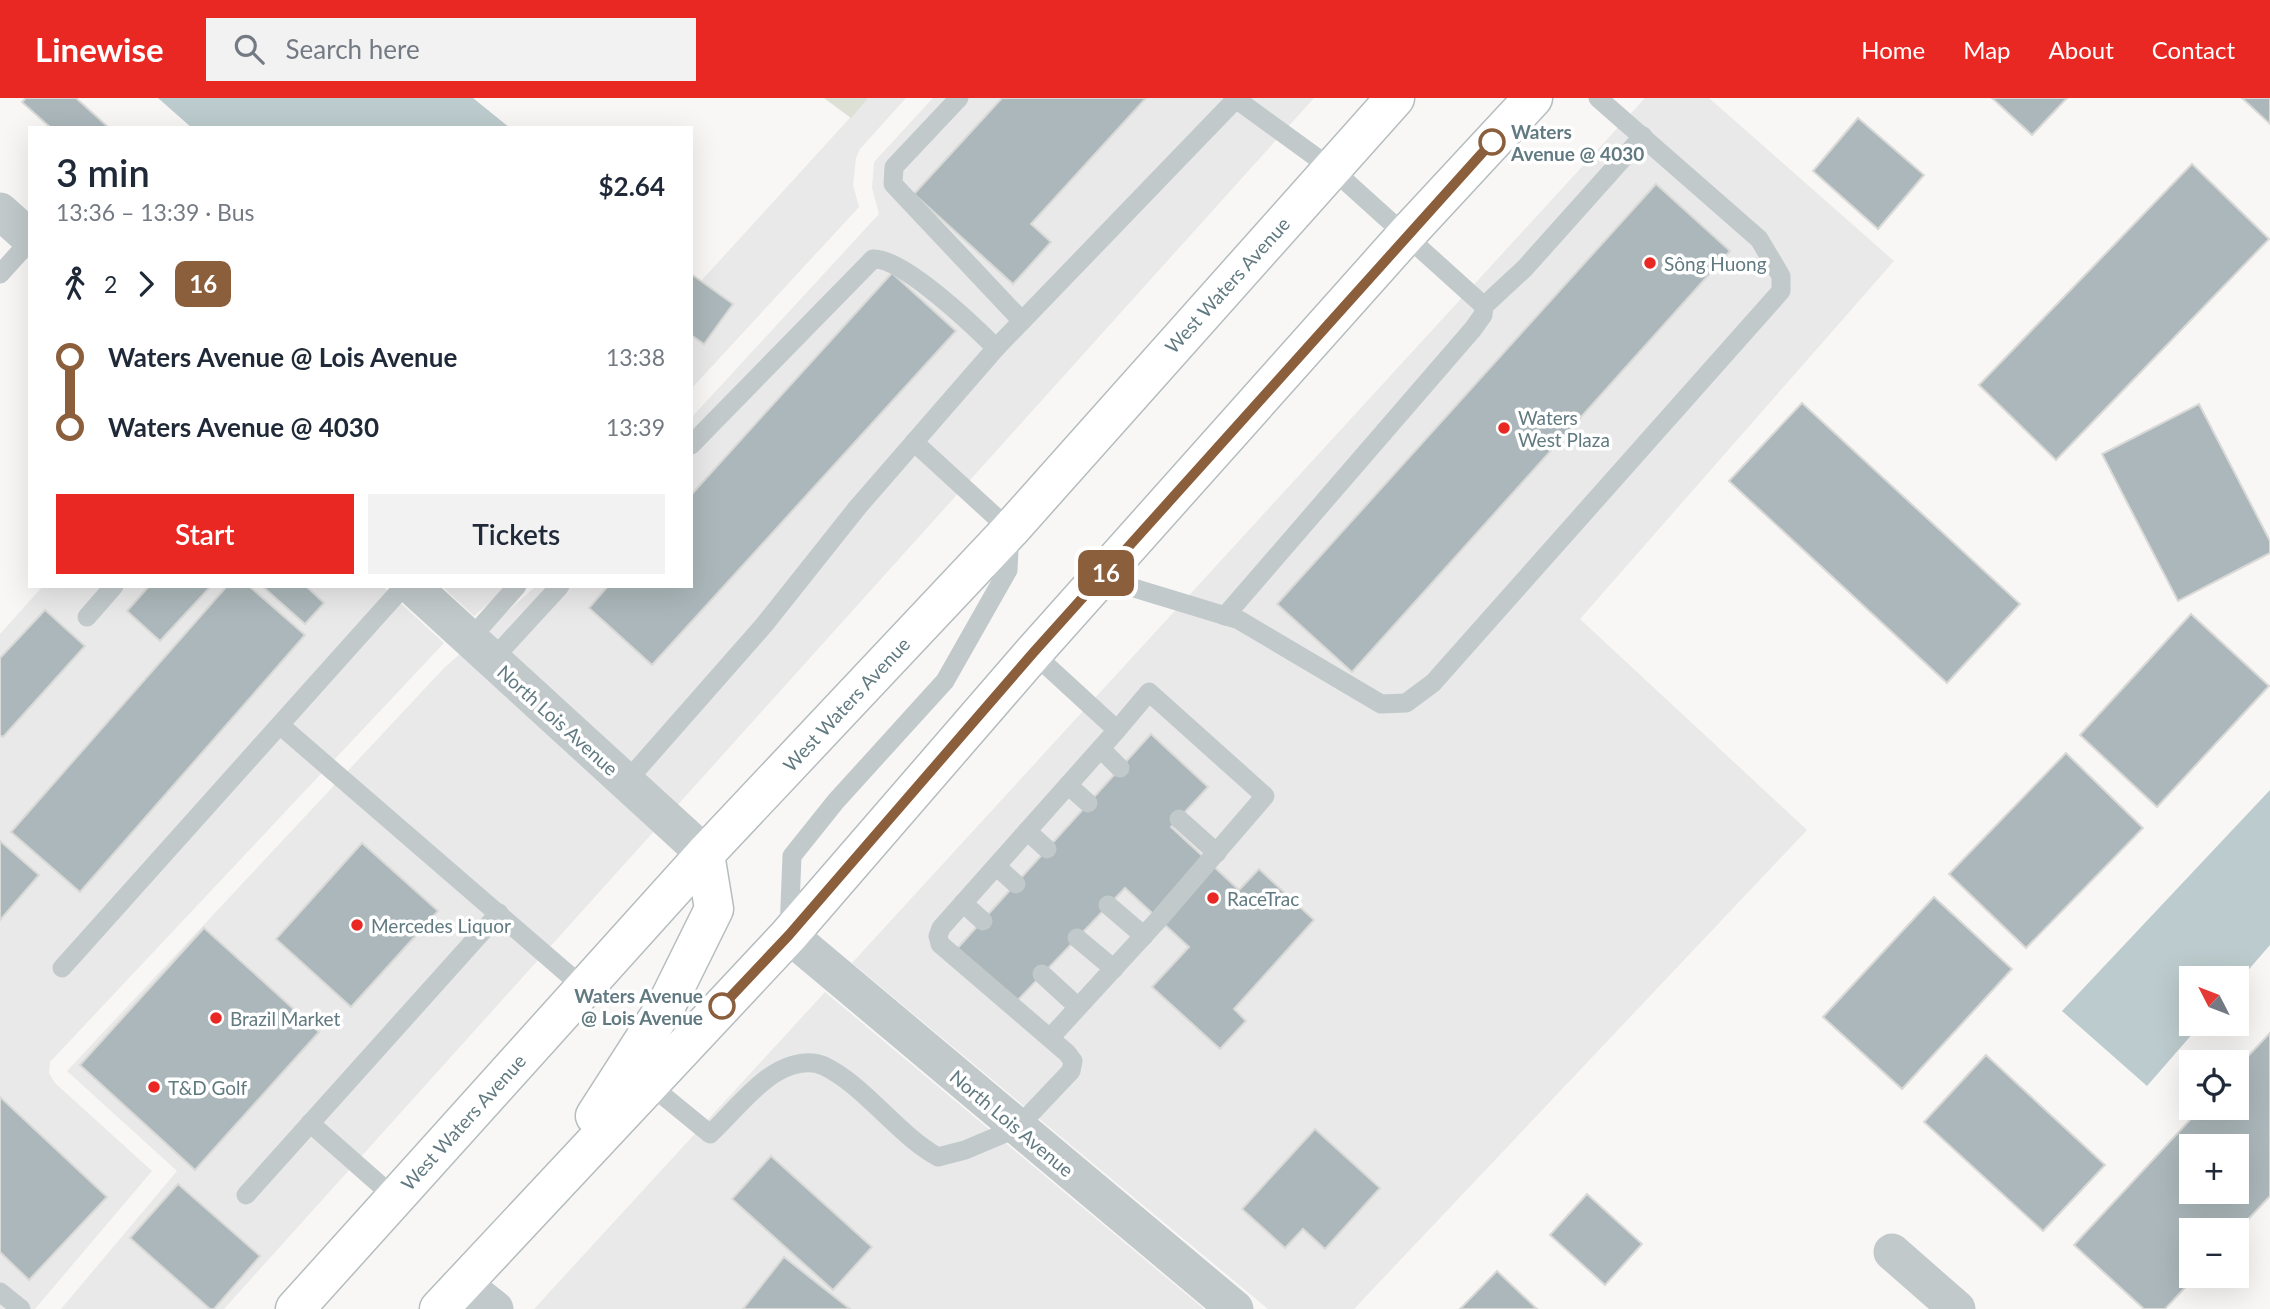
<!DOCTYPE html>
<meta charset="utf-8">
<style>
:root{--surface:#fff;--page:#f2f2f3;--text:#1f2937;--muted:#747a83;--accent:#ea2823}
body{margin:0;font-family:Lato,sans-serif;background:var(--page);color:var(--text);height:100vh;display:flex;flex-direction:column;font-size:26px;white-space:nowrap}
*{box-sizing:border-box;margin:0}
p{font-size:23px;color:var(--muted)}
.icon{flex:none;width:38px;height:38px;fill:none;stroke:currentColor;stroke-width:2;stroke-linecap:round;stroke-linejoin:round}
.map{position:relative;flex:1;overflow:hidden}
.sheet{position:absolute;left:28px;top:28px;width:665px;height:462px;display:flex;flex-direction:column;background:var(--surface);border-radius:0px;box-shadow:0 7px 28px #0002}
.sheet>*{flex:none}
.badge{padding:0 14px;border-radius:10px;font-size:24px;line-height:46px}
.needle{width:46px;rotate:312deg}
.fabs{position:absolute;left:2179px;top:868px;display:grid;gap:14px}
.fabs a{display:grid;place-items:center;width:70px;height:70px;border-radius:0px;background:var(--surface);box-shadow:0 7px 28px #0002;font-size:35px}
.map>.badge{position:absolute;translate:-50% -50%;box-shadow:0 0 0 4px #fff}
.legs{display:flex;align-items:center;gap:10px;height:77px;padding:0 28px;font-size:23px}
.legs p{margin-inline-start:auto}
.head{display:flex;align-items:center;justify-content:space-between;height:119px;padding:0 28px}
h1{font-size:38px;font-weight:600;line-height:52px}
.button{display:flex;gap:14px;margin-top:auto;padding:14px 28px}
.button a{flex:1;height:80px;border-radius:0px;background:var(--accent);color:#fff;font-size:28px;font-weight:600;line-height:80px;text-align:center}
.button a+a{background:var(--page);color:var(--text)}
ul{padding:0 28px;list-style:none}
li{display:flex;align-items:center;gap:24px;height:70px;font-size:26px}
li i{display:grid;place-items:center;width:10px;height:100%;margin:0 9px;background:currentColor}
li i::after{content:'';width:18px;height:18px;margin:-9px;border:5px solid;border-radius:50%;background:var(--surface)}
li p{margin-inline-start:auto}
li:first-child i{background:linear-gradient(#0000 50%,currentColor 0)}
li:last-child i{background:linear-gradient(currentColor 50%,#0000 0)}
header{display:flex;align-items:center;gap:42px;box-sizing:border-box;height:98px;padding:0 35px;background:var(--accent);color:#fff}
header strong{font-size:33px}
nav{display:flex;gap:38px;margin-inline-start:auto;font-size:24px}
.search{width:490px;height:63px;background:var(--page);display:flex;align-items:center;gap:18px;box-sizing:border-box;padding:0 24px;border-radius:0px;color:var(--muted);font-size:26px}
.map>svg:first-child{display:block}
.built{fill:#e8e9e8}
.green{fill:#dce0d5}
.water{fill:#bccbcd}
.building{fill:#abb7ba;stroke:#d9d9d7;stroke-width:2;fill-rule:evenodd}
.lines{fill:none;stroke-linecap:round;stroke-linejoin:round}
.secondary-casing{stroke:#b5bdbf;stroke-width:41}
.service{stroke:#c2c9cb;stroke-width:19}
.minor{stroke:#c2c9cb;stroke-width:37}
.secondary{stroke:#fff;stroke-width:38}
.line-1-casing{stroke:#fff;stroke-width:16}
.line-1{stroke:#8b5e3c;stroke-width:10}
.stop-1-dot{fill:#fff;stroke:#8b5e3c;stroke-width:3.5}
.poi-dot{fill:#ea2823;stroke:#fff;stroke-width:2.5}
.labels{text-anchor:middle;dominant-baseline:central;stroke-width:7;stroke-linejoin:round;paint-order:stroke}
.stop-label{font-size:19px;font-weight:bold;fill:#617a81;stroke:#fff;text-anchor:start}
.poi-label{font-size:19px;fill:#617a81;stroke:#fff;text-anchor:start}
.street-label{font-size:19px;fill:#617a81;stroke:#fff}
</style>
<header>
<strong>Linewise</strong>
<div class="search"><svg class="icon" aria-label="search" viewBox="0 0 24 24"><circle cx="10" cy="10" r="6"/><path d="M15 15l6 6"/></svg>Search here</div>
<nav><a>Home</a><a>Map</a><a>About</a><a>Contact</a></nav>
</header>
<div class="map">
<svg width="2270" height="1211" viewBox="0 0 2270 1211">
<rect width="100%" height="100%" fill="#f8f7f5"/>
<!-- built -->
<g class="built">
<polygon points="868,0 906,0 860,51 856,60 853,87 859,109 691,291 691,194"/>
<polygon points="933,0 1314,0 224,1211 61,1211 177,1073 67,973 444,570 536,488 691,488 691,320 879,116 872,90 874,64"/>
<polygon points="1645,0 1709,0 1894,163 1580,521 1807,732 1354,1211 1268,1211 852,865"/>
<polygon points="43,488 382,488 444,545 50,964 49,975 55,985 152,1073 35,1211 0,1211 0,536"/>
<polygon points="442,488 509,488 474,518"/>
<polygon points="825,894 1204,1211 534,1211"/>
</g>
<!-- green -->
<polygon class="green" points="824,0 868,0 851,20"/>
<!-- water -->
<g class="water">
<polygon points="158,0 473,0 510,30 192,30"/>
<polygon points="2270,692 2270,847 2237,885 2236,880 2191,880 2191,926 2201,926 2147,988 2062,913"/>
</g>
<!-- building -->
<g class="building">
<polygon points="26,0 76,0 109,30 51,30 22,4"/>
<polygon points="1002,0 1146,0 1031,126 1051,144 1013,186 914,96"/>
<polygon points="1992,0 2067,0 2032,37"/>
<polygon points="2242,0 2270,0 2270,26"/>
<polygon points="1858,20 1924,77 1878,131 1813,73"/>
<polygon points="2192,66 2269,141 2056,362 1979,287"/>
<polygon points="1656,86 1730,153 1352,574 1277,506"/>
<polygon points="892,175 956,233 652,567 589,510 608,488 691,488 691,397"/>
<polygon points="691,176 733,206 704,246 691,237"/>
<polygon points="1802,305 2020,506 1947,585 1729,383"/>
<polygon points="2199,306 2270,443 2270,455 2178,503 2102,356"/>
<polygon points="149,488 211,488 160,543 127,513"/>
<polygon points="227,488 249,488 305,537 80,794 11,734"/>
<polygon points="262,488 306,488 324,505 305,526"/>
<polygon points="45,512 85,548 3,639 0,637 0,560"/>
<polygon points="2191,516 2269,588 2157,709 2080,637"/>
<polygon points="1151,636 1208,689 1171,729 1239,792 1259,771 1314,822 1234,911 1246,923 1220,951 1152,889 1189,849 1125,790 1014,906 955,853"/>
<polygon points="2066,655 2143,730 2026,850 1949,776"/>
<polygon points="0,743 39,777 0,822"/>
<polygon points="362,745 438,813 351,909 276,841"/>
<polygon points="1934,799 2012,871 1902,991 1823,919"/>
<polygon points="204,830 319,934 195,1072 80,967"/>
<path d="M2270,935V1098L2236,1134L2191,1132V1178H2196L2165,1211H2144L2074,1147L2201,1010H2236V971ZM2191,1048H2236V1094H2191Z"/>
<polygon points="1986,957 2105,1067 2043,1133 1924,1024"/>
<polygon points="0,999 107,1099 29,1182 0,1154"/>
<polygon points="1315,1031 1380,1090 1325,1151 1303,1131 1285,1150 1242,1111"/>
<polygon points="771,1058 872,1149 833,1192 732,1101"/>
<polygon points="178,1086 260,1158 214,1211 210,1211 130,1140"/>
<polygon points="1587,1096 1642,1146 1605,1187 1550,1137"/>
<polygon points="784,1159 850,1211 743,1211"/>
<polygon points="1497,1173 1537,1211 1460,1211"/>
</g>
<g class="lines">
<!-- secondary casing -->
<g class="secondary-casing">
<g id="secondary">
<polyline points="595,1018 667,906 714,811 705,756"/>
<polyline points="295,1211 705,756 1010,432 1395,0"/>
<polyline points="439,1211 789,837 1033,555 1405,138 1533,0"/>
</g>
</g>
<!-- service -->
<g class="service">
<polyline points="959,0 894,69 893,86 1022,223"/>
<polyline points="1236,1 1331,70 1484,208"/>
<polyline points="0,176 30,143"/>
<polyline points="996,250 1237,0"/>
<polyline points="1101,480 1239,522 1381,606 1406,605 1433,585 1781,193 1781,178 1759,141 1598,0"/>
<polyline points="1225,518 1473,231 1483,217 1484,208 1525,170 1643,38"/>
<polyline points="87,519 114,488"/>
<polyline points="470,541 517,488"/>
<polyline points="492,562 560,488"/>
<polyline points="281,628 584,890"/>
<polyline points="1101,651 1120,670"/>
<path d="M626,684L764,527L857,410L996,250C974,228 902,159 873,161L691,347"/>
<polyline points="1068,687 1088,705"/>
<polyline points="1179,721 1217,755"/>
<polyline points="1027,733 1047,751"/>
<polyline points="996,768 1016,786"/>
<polyline points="963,805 983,823"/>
<polyline points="1108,807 1144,838"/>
<polyline points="789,833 792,758 836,703 945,583 1008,472 1010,432 914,344"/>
<polyline points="1077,840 1114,871"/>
<polyline points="62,870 404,488"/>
<polyline points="1042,876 1078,909"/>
<polyline points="1050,940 1159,821 1265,698 1149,594 1117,632"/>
<path d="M649,986L710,1036C728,1019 745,998 764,983C780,970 804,959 824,968C864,987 898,1037 938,1059L965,1052L1017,1030L1071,973L1073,963L1067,955L940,846L938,838L941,830L1117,632L1033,555"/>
<polyline points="310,1025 395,1100"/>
<polyline points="246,1097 499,815"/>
<polyline points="0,1194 21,1211"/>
</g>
<!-- minor -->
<g class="minor">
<polyline points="0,113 30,140"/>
<polyline points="412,488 705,756"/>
<polyline points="789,837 1235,1211"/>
<polyline points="1892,1154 1957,1211"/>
<polyline points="462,1185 495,1211"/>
</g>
<!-- secondary -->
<use href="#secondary" class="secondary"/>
</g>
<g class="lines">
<!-- line-1 casing -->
<g class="line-1-casing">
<polyline id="line-1" points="722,908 789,837 1033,555 1492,44"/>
</g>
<!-- line-1 -->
<use href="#line-1" class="line-1"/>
</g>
<!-- markers -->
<g class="stop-1-dot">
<circle cx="1492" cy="44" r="12"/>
<circle cx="722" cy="908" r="12"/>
</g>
<g class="poi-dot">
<circle cx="1650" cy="165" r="7"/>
<circle cx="1504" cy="330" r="7"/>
<circle cx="1213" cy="800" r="7"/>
<circle cx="357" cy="827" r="7"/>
<circle cx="216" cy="920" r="7"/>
<circle cx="154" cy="989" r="7"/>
</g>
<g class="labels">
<!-- stop labels -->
<g class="stop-label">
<text x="1511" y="33">Waters<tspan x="1511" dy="22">Avenue @ 4030</tspan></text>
<text x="703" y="897" text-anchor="end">Waters Avenue<tspan x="703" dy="22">@ Lois Avenue</tspan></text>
</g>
<!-- poi labels -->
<g class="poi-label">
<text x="1664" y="165">Sông Huong</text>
<text x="1518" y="319">Waters<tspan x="1518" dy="22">West Plaza</tspan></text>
<text x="1227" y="800">RaceTrac</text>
<text x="371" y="827">Mercedes Liquor</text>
<text x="230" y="920">Brazil Market</text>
<text x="168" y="989">T&amp;D Golf</text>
</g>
<!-- street labels -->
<g class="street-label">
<text transform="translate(1227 187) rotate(-48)">West Waters Avenue</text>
<text transform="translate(846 606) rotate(-47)">West Waters Avenue</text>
<text transform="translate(558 622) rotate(42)">North Lois Avenue</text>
<text transform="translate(463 1024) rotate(-48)">West Waters Avenue</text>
<text transform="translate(1012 1025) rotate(40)">North Lois Avenue</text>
</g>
</g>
</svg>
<div class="fabs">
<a><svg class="needle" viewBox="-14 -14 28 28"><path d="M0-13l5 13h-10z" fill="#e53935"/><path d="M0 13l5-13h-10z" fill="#747a83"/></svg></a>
<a><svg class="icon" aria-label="locate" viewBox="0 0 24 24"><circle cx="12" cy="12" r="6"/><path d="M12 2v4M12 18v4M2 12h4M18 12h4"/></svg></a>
<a>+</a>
<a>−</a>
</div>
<b class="badge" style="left:1106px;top:475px;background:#8b5e3c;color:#fff">16</b>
<section class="sheet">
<div class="head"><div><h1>3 min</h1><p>13:36 – 13:39 · Bus</p></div><b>$2.64</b></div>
<div class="legs"><svg class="icon" aria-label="walk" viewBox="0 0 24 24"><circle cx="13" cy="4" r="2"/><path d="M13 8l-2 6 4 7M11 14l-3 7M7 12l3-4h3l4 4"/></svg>2<svg class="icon" aria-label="forward" viewBox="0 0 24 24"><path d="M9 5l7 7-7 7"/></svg><b class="badge" style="background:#8b5e3c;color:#fff">16</b></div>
<ul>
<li><i style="color:#8b5e3c"></i><b>Waters Avenue @ Lois Avenue</b><p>13:38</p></li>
<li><i style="color:#8b5e3c"></i><b>Waters Avenue @ 4030</b><p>13:39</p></li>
</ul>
<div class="button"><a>Start</a><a>Tickets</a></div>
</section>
</div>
